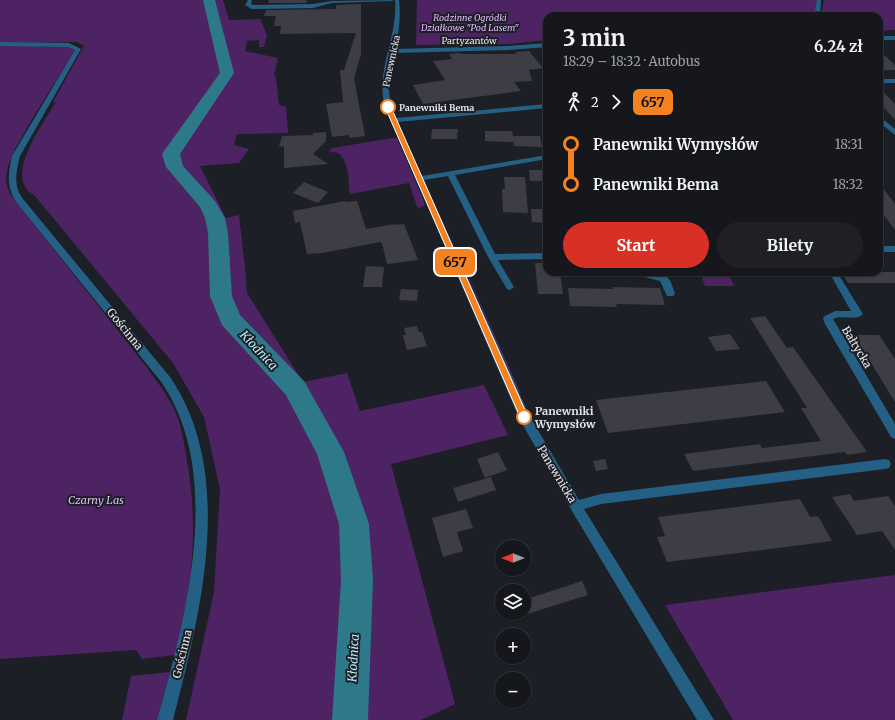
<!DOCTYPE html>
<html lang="pl">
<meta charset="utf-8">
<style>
:root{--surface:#15171c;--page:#1e2025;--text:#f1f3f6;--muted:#9d9fa3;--line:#34363b;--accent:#d93025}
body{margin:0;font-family:Merriweather,serif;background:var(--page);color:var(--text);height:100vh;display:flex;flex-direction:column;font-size:15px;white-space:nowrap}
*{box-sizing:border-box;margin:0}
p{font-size:13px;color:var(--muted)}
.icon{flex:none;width:22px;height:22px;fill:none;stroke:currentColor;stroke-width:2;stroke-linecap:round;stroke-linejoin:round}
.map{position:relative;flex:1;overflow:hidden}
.sheet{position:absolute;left:543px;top:12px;width:340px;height:264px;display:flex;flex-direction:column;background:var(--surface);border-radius:12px;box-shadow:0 1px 3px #0004,0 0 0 1px var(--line)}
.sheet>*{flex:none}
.badge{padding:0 8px;border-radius:6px;font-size:14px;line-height:26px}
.needle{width:26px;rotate:270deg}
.fabs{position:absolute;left:495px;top:540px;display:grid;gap:8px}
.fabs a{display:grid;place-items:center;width:36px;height:36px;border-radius:50%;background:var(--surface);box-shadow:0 1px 3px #0004,0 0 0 1px var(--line);font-size:20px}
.map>.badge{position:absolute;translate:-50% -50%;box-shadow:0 0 0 2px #fff}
.legs{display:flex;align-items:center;gap:6px;height:44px;padding:0 20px;font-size:13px}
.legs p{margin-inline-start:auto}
.head{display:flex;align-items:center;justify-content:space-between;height:68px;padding:0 20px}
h1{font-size:22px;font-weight:700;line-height:30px}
.cta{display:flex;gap:8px;margin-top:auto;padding:8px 20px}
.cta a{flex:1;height:46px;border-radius:24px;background:var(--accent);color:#fff;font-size:16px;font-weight:700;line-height:46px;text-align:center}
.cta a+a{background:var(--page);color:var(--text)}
ul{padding:0 20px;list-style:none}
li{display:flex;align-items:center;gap:14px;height:40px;font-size:15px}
li i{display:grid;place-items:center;width:6px;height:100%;margin:0 5px;background:currentColor}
li i::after{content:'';width:10px;height:10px;margin:-5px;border:3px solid;border-radius:50%;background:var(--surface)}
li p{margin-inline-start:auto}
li:first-child i{background:linear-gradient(#0000 50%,currentColor 0)}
li:last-child i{background:linear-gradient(currentColor 50%,#0000 0)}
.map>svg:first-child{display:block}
.green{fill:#4e2364}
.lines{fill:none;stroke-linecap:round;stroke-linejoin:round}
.stream{stroke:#2e7989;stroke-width:3.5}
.river{fill:#2e7989;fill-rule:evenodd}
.building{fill:#3e3d45}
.minor{fill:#246084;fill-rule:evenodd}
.line-1{fill:#f58220;stroke:#fff}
.stop-1-dot{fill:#fff;stroke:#f58220;stroke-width:2}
.labels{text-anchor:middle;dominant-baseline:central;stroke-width:4;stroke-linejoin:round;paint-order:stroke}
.far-park-label{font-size:9px;font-style:italic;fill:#e1baf9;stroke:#1c1f25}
.far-street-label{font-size:9px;fill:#e3e5e9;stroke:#1c1f25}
.far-stop-label{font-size:9px;font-weight:bold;fill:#e3e5e9;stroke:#1c1f25;text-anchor:start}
.street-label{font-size:11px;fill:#e3e5e9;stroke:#1c1f25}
.stop-label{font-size:11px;font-weight:bold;fill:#e3e5e9;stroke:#1c1f25;text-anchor:start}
.park-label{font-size:11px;font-style:italic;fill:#e1baf9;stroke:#1c1f25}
.water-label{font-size:12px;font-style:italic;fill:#b3effd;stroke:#1c1f25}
</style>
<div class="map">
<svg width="895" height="720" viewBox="0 0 895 720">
<rect width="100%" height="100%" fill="#1c1f25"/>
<!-- green -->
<g class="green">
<path d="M0,0H207L224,73L219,82L164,154L168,168L202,202L210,217L214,237L216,294L222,315L231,326L292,390L325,454L347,523L350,575L344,689V720H186L214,592L220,489L204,417L173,363L35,196C29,192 25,189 23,182C17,159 44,122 56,102H53L84,46L77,42L0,43Z"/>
<polygon points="211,0 223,0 229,20 260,19 267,35 264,47 259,47 259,40 247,41 245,51 278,58 274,75 276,78 279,105 286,107 288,133 237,134 234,145 249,149 239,163 200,166 226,218 239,215 245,268 247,293 303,382 347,373 360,411 484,385 508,435 391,464 455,704 421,720 358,720 367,586 365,523 333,438 294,379 234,315 226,288 220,218 208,198 179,166 177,151 228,73"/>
<polygon points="417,0 817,0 814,16 547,16 547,40 509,44 416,45"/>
<polygon points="824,0 895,0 895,30 886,30 879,35 879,16 821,16"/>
<path d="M0,45L67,47L74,49L75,51L35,114L15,149L8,166L6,178L7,186L10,194L145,365C156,380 168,396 176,413C181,426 184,442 186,455C199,522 193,590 175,655L142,659L136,650L0,659Z"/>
<path d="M393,138H397L423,199L425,205L418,209L409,183L350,194C348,183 350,156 335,152C333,152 331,153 329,152L332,148Z"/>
<polygon points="446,226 521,394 517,389"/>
<polygon points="700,272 728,272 734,286 705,286"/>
<polygon points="895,575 895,720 733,720 665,605"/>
<polygon points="170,672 157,720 122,720 131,676"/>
</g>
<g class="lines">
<!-- stream -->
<polyline class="stream" points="220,261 228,257"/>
<!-- river -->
<polygon class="river" points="203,0 215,0 234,73 180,154 183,166 215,201 225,218 228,233 232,296 240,315 304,381 344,452 369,524 373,580 368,720 332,720 341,580 339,524 317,454 286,395 222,325 210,296 208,233 205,218 200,207 166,167 162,154 220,73"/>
</g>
<!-- building -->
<g class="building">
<polygon points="269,0 307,0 306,3 268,3"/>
<polygon points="361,4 361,54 354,78 365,136 349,138 349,135 332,137 326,104 343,102 340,70 344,70 356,33 280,34 281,26 274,26 276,16 264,16 266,10 336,9 336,5"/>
<polygon points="879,50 895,65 895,70 879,70"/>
<polygon points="529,51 543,68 529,70 532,81 514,82 521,91 423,104 413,85 445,80 433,61 452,59 449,54 460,53 461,54 516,54 515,52"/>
<polygon points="879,87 895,104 895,120 879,102"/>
<polygon points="432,129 458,129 457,139 431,139"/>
<polygon points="485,131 512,131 513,136 540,136 542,147 514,146 513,140 513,142 485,141"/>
<polygon points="326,132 326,141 313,154 328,164 284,168 284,146 279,147 282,136 313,135 313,133"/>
<polygon points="529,170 547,170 547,181 530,181"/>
<polygon points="504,177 525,177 528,213 503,212 502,189 505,189"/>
<polygon points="304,182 328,192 318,203 293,193"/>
<polygon points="879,183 895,204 895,230 879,209"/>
<polygon points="345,201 345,202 357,201 366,229 395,224 395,225 404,224 418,260 387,264 382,243 380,242 322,253 307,254 300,222 295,223 293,211"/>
<polygon points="531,209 547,209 547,223 532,222"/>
<polygon points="535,263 547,263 547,272 560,272 563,294 538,294"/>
<polygon points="366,266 384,267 382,287 363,287"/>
<polygon points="841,272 895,272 895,283 848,283"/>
<polygon points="613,287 660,288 665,305 616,304 617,307 570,306 568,288 613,289"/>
<polygon points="401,289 418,290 417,301 399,300"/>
<polygon points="765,316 787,348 793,347 867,452 847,455 845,452 693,471 684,454 760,444 762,448 821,441 801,408 807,408 750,318"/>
<polygon points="417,326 419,332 422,332 427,346 407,350 403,335 406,335 404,328"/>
<polygon points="730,334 740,349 716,351 708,337"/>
<polygon points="854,335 879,335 895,359 895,402"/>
<polygon points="766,381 785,412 608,433 596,400"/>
<polygon points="498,452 507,470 485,478 477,459"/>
<polygon points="605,459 608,469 596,471 593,461"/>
<polygon points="491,477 496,490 458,502 453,488"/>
<polygon points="850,494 854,501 888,496 895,506 895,550 882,531 857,535 832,497"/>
<polygon points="800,499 810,517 818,516 832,541 667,562 657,537 665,536 658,517"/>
<polygon points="466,509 473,528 457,532 463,551 443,557 432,518"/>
<polygon points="582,581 588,595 524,615 524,600"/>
</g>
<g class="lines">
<!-- minor -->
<g class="minor">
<polygon points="248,0 252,0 251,4 253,5 313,4 332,1 394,0 392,1 332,3 313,8 252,9 245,5"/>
<path d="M395,0H399C401,17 399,32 395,49L508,46L547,43V47L508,50L394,53C387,76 386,95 396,118L547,104V108L397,122L422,176L547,155V159L455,175L495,254L547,253V259L498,260L514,287L510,290L507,289L488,257L448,176L424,180L529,415L579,500L601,494L885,459L889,460L891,464L889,468L885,469L601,504L584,509L714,720H697L572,511L520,420L385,108C375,69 398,39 395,0Z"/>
<polygon points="817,0 821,0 820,16 814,16"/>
<rect x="879" y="36" width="16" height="4"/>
<path d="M0,42L69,43L81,49L20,156C16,171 13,186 23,199L170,377C237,475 200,615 173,720H157C185,621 225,476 162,383L17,203C6,187 8,174 12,156L75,50L68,47L0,46Z"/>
<rect x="879" y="79" width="16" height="4"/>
<polygon points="879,116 895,129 895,135 879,122"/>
<rect x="879" y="246" width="16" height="6"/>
<path d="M632,272C641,272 662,272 669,279C672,283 673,289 675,294L673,296H667L660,281L633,274Z"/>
<path d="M829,272H837L863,314C856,322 842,314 833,319L895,424V439L891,437L825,324L823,318L825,316L835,311H851Z"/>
</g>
</g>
<!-- line-1 -->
<polygon class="line-1" points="388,105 391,107 528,417 527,420 521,420 520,417 385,107"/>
<!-- markers -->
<g class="stop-1-dot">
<circle cx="388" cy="107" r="7"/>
<circle cx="524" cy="417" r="7"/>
</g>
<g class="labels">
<!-- far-park labels -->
<g class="far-park-label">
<text x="470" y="17">Rodzinne Ogródki<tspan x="470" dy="10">Działkowe "Pod Lasem"</tspan></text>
</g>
<!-- far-street labels -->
<g class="far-street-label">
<text x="469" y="40">Partyzantów</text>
<text transform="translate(391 61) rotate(-78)">Panewnicka</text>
</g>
<!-- far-stop labels -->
<g class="far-stop-label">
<text x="399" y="107">Panewniki Bema</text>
</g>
<!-- street labels -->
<g class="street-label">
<text transform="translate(125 329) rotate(51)">Gościnna</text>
<text transform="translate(857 347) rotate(59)">Bałtycka</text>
<text transform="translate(557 474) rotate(59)">Panewnicka</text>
<text transform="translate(182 654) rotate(-76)">Gościnna</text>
</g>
<!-- stop labels -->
<g class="stop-label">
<text x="535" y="411">Panewniki<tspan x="535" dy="13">Wymysłów</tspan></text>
</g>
<!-- park labels -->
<g class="park-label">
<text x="96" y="500">Czarny Las</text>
</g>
<!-- water labels -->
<g class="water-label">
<text transform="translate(259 350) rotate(47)">Kłodnica</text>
<text transform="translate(353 658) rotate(-87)">Kłodnica</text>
</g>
</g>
</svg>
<div class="fabs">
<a><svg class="needle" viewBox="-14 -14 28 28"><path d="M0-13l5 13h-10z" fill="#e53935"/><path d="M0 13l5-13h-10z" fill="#9d9fa3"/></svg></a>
<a><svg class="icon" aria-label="layers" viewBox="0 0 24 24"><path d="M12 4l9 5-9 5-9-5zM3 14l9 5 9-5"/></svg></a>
<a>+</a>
<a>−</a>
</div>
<b class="badge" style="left:455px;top:262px;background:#f58220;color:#111">657</b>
<section class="sheet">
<div class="head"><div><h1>3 min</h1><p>18:29 – 18:32 · Autobus</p></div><b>6.24 zł</b></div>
<div class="legs"><svg class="icon" aria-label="walk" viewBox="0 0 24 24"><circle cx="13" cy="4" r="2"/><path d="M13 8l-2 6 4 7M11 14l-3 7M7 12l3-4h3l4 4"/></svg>2<svg class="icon" aria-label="forward" viewBox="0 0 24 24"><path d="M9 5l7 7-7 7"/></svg><b class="badge" style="background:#f58220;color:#111">657</b></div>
<ul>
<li><i style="color:#f58220"></i><b>Panewniki Wymysłów</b><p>18:31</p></li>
<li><i style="color:#f58220"></i><b>Panewniki Bema</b><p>18:32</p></li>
</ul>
<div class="cta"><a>Start</a><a>Bilety</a></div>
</section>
</div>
